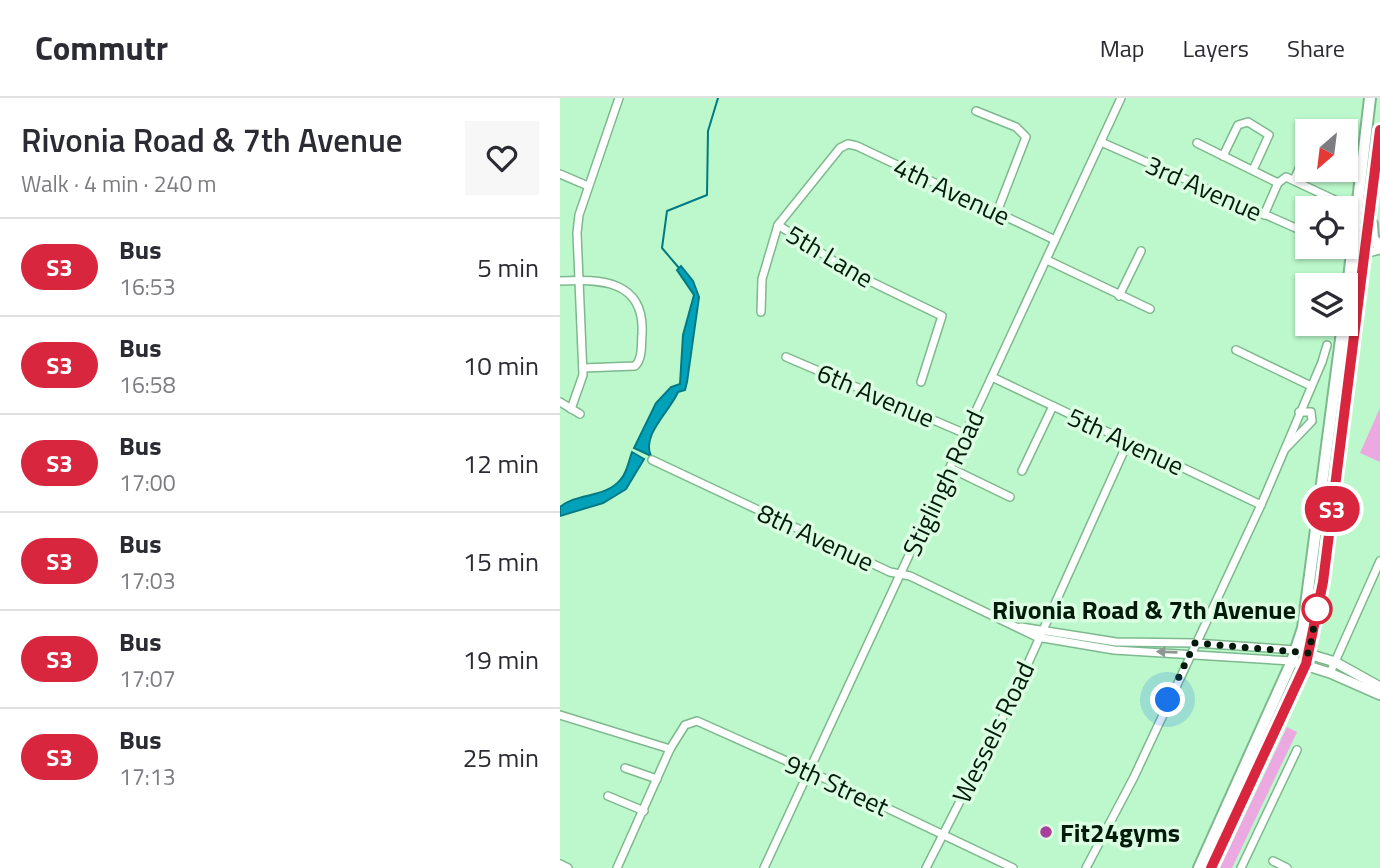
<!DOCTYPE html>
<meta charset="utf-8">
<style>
:root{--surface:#fff;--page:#f7f7f7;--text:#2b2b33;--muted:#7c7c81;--line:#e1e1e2}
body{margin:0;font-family:"Titillium Web",sans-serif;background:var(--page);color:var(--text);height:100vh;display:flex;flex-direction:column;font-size:26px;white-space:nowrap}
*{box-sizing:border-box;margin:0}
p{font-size:23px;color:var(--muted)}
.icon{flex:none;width:38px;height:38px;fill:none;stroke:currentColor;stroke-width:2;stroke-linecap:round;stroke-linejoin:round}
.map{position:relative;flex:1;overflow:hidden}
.panel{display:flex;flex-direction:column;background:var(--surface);width:560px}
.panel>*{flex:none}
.badge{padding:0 14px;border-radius:23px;font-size:24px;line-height:46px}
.needle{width:46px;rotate:208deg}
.fabs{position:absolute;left:735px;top:21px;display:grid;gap:14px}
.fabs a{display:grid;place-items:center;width:63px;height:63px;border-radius:0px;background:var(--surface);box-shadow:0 2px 5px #0004;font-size:35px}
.you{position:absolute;width:35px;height:35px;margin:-18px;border:5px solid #fff;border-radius:50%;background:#1a73e8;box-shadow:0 0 0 10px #1a73e833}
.map>.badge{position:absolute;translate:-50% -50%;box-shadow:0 0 0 4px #fff}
.round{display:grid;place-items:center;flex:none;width:74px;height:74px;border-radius:0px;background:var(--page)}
.headline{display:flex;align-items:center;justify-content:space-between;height:119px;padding:0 21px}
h1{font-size:33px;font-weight:600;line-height:52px}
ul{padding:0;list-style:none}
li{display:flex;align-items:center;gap:21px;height:98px;padding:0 21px;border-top:2px solid var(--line)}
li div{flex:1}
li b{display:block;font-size:26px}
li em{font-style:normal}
li .badge{min-width:77px;font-weight:700;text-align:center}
header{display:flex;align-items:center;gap:42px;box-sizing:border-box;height:98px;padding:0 35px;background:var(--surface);border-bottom:2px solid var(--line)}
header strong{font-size:33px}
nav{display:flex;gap:38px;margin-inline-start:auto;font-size:24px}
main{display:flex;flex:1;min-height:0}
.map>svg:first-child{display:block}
.green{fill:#eca8e0}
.water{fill:#01a2b9;stroke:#027a85;stroke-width:2}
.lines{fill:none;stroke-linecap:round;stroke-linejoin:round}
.stream{stroke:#027a85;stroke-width:2}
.minor-casing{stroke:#7eb88e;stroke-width:10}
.tertiary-casing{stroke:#7eb88e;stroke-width:12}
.primary-casing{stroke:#7eb88e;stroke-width:14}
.minor{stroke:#fff;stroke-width:7}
.tertiary{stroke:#fff;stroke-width:9}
.primary{stroke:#fff;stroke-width:10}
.oneway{fill:#8e9892}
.line-casing{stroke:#fff;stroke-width:16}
.line{stroke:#d7263d;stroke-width:10}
.walk{stroke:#041b0c;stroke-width:7;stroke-dasharray:0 12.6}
.stop-dot{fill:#fff;stroke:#d7263d;stroke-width:3.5}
.poi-dot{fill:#aa3e9d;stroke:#dbfee3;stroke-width:2.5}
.labels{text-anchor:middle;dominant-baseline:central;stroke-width:7;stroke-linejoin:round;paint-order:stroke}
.street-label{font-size:26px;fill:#041b0c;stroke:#dbfee3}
.stop-label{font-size:26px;font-weight:bold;fill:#041b0c;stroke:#dbfee3;text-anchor:end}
.poi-label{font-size:26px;font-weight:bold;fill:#041b0c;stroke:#dbfee3;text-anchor:start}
</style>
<header>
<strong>Commutr</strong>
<nav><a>Map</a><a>Layers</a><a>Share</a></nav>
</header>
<main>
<section class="panel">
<div class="headline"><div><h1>Rivonia Road &amp; 7th Avenue</h1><p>Walk · 4 min · 240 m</p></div><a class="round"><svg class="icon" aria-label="heart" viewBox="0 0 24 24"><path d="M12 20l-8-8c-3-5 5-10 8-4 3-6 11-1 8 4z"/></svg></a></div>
<ul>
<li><span class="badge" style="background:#d7263d;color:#fff">S3</span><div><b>Bus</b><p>16:53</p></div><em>5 min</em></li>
<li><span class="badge" style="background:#d7263d;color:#fff">S3</span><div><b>Bus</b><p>16:58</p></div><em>10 min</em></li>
<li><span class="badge" style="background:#d7263d;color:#fff">S3</span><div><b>Bus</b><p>17:00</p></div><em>12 min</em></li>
<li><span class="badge" style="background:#d7263d;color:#fff">S3</span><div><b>Bus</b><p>17:03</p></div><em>15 min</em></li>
<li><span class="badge" style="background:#d7263d;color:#fff">S3</span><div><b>Bus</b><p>17:07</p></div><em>19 min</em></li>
<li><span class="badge" style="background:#d7263d;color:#fff">S3</span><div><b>Bus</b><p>17:13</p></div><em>25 min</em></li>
</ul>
</section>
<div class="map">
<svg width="820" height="770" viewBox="0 0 820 770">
<rect width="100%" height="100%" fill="#bcf8cb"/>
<!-- green -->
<g class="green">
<polygon points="820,310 820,364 800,355"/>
<polygon points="727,629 737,634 672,770 660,770"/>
</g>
<!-- water -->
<g class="water">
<path d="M121,168L133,183L139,199L127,284L125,292L118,294C110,313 81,337 91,358L74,350L96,305L111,289L120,286L123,237L134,197L117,172Z"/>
<path d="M72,354L84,361L66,391L43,405L0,418V409C18,394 45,401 61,381C67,375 69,362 72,354Z"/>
</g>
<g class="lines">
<!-- stream -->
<polyline class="stream" points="119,170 102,150 107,113 147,97 148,33 158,0"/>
<!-- minor casing -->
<g class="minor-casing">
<g id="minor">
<polyline points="416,13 456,29 466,39 437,114"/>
<polyline points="541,44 747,135"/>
<polyline points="637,45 718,85"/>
<polyline points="663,58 678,27 688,24 709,37 693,72"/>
<polyline points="0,76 28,88"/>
<polyline points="734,82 747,53"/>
<polyline points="704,117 718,85 726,79 777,103"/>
<polyline points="779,149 804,156 820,152"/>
<polyline points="487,162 590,211"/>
<path d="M0,183C41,181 85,182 82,236C81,247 83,260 75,268L23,270"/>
<polyline points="559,198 581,153"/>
<polyline points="201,214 202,181 218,127"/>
<polyline points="676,252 751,288"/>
<polyline points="226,259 406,336"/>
<polyline points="432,279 701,407"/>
<polyline points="361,284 382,218 291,174 218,127 280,50 288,46 297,48 495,142"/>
<polyline points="0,304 20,316"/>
<polyline points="11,311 23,277 17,135 19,117 59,0"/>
<polyline points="726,350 752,323 751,314 739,314"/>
<polyline points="92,362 330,474 350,478 477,539 554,552 732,563"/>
<polyline points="390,370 450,399"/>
<polyline points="462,373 493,308"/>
<polyline points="461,529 556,544 635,545 736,552"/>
<polyline points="770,575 820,463"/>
<polyline points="0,617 110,651"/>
<polyline points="65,670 97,681"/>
<polyline points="48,698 84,713"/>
<polyline points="713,763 727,770"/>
<polyline points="0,766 8,770"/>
<polyline points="57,770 110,651 125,627 137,623 249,673 453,770"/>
<polyline points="204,770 561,0"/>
<polyline points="366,770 451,603 568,344"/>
<polyline points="526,770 574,679 701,407 762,264 767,247"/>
<polyline points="681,770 737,652"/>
</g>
</g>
<!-- tertiary casing -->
<g class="tertiary-casing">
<g id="tertiary">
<polyline points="742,554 775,564 820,589"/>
<polyline points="732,563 770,575 820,597"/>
</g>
</g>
<!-- primary casing -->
<g class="primary-casing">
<g id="primary">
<polyline points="812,126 813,140 820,150"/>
<polyline points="786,206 810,0"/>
<polyline points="639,770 732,563 743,530 783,226"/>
<polyline points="651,770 746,566 763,484 820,33"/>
</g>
</g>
<!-- minor -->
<use href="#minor" class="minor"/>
<!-- tertiary -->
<use href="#tertiary" class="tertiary"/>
<!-- primary -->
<use href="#primary" class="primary"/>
</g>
<!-- one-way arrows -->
<defs><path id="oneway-solid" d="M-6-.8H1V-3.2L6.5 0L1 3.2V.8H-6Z" transform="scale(1.75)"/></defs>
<use class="oneway" href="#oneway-solid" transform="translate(607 554) rotate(-178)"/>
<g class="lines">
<!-- line casing -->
<g class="line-casing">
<polyline id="line" points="651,770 746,566 763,484 820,32"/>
</g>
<!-- line -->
<use href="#line" class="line"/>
<!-- walk -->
<polyline class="walk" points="608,602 635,545 749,555 758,506 757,511"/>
</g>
<!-- markers -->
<circle class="stop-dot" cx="757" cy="511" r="14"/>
<circle class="poi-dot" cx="486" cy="734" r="7"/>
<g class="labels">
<!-- street labels -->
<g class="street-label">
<text transform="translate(644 90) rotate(24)">3rd Avenue</text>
<text transform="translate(392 93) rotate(25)">4th Avenue</text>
<text transform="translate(270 158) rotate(31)">5th Lane</text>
<text transform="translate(316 297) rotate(23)">6th Avenue</text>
<text transform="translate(566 343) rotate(25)">5th Avenue</text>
<text transform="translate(383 385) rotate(-65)">Stiglingh Road</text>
<text transform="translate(256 439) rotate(25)">8th Avenue</text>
<text transform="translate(433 634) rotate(-64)">Wessels Road</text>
<text transform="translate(277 687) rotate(25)">9th Street</text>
</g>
<!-- stop labels -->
<g class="stop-label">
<text x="736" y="511">Rivonia Road &amp; 7th Avenue</text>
</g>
<!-- poi labels -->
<g class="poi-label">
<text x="500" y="734">Fit24gyms</text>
</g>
</g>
</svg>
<div class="fabs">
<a><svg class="needle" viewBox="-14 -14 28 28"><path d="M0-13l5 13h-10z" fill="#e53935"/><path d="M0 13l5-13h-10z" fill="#7c7c81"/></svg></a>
<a><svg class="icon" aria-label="locate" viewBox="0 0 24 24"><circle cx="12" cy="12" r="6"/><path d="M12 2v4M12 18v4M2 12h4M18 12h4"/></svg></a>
<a><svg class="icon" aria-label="layers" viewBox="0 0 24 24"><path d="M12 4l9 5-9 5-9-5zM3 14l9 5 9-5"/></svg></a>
</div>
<div class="you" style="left:608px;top:602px"></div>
<b class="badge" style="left:772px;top:411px;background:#d7263d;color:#fff">S3</b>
</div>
</main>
